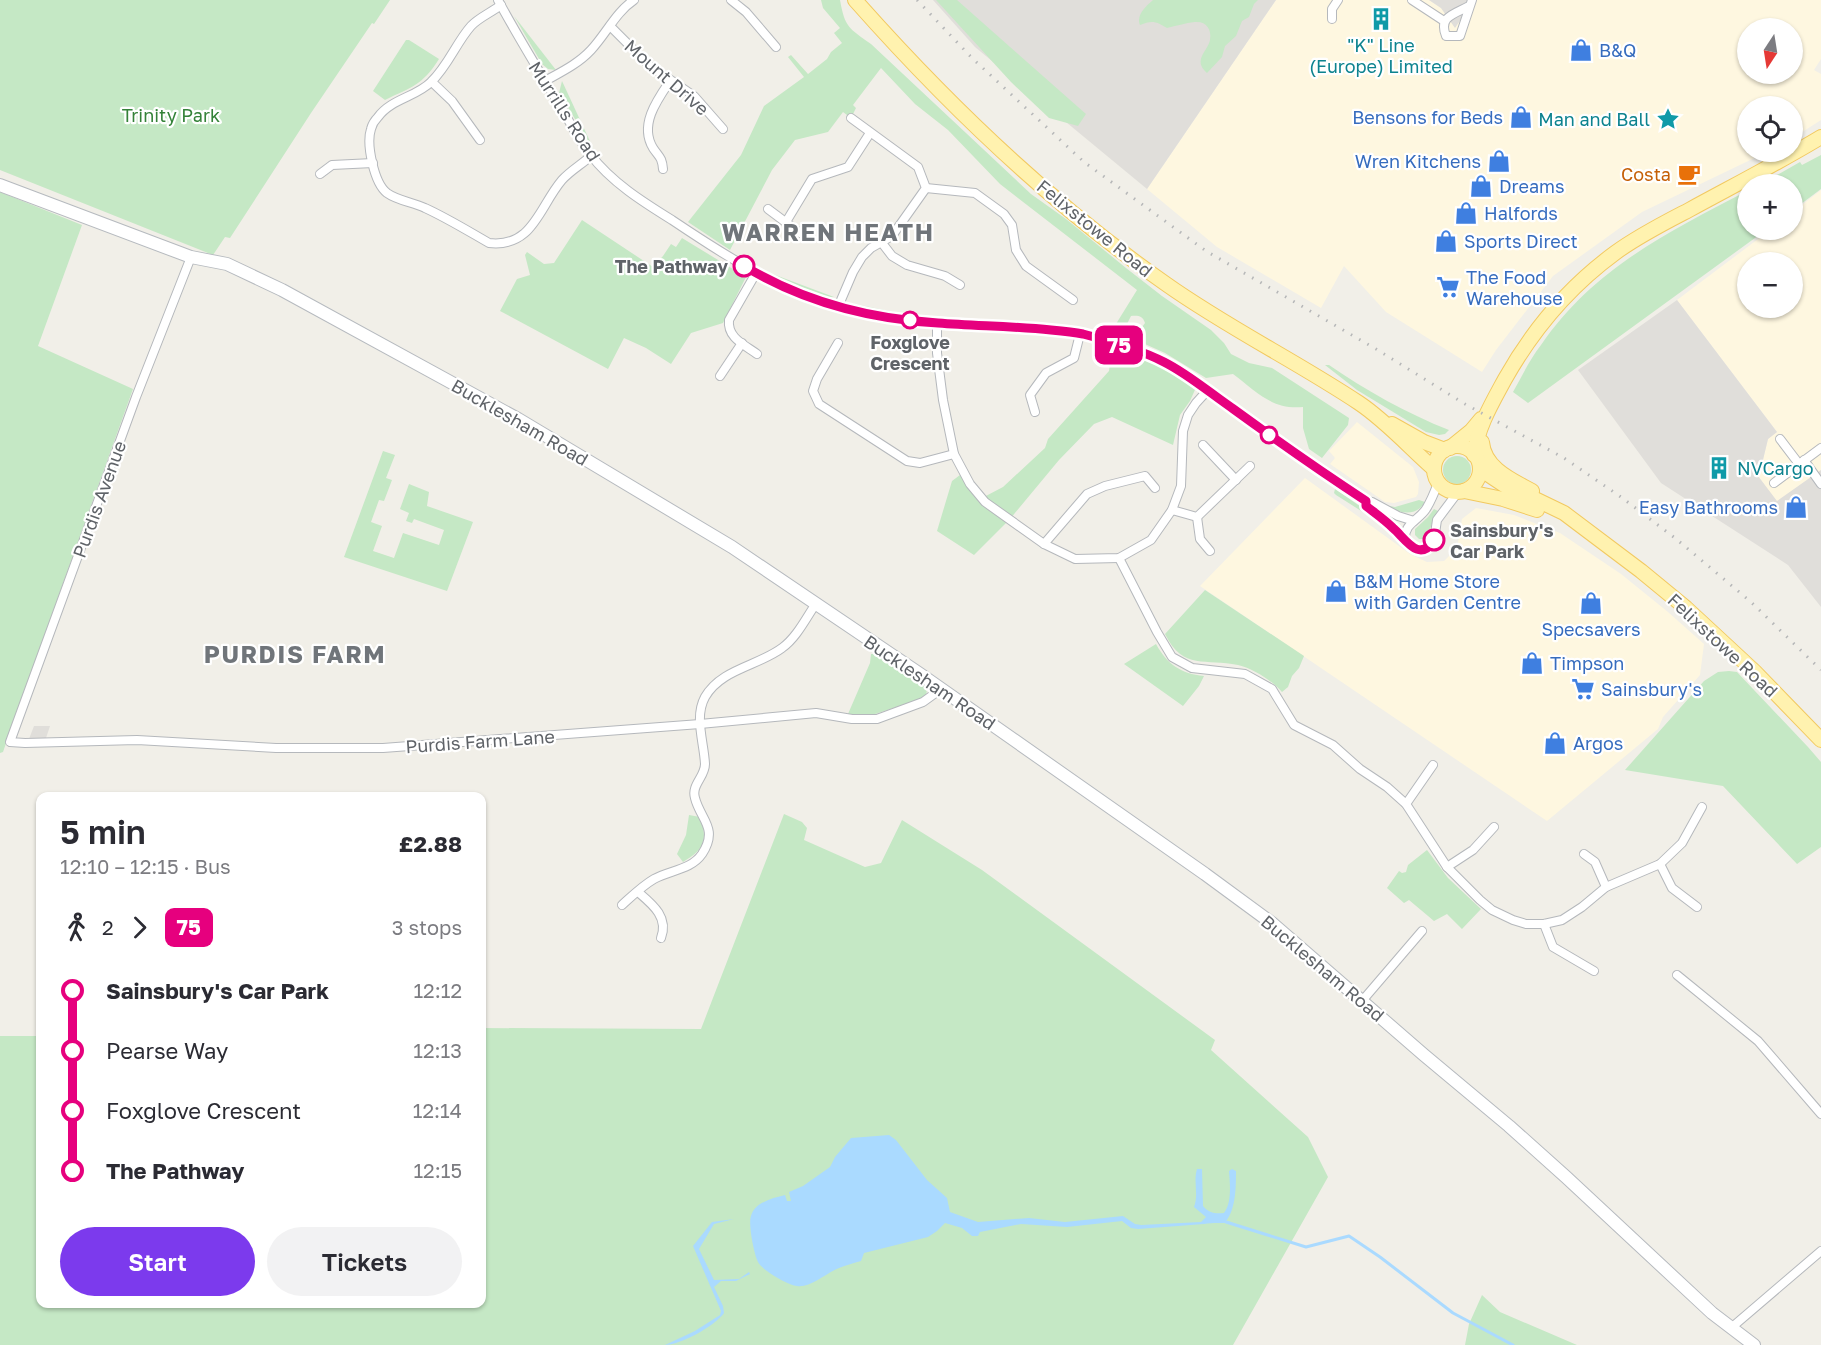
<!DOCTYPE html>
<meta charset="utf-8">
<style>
:root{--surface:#fff;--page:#f2f2f3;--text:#2b2b33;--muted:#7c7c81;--accent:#7c3aed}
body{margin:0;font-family:"Golos Text",sans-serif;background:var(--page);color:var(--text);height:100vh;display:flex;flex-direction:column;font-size:22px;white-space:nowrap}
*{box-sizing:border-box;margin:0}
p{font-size:20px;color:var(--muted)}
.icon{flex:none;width:33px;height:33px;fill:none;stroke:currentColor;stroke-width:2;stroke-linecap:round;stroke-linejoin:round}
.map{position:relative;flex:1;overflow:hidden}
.drawer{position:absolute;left:36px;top:792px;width:450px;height:516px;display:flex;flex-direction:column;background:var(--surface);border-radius:12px;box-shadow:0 2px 4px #0004}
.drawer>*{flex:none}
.badge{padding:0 12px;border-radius:9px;font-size:21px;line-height:39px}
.needle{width:39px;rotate:192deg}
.tools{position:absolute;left:1737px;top:18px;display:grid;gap:12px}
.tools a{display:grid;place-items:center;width:66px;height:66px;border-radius:50%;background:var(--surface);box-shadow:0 2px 4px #0004;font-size:30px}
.map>.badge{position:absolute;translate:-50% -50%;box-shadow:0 0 0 3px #fff}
.legs{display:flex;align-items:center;gap:9px;height:66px;padding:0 24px;font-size:20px}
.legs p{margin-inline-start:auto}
.head{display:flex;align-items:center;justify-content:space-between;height:102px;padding:0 24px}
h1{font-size:33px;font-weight:600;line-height:45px}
.action{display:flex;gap:12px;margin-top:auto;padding:12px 24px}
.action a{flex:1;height:69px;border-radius:36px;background:var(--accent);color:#fff;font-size:24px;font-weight:600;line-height:69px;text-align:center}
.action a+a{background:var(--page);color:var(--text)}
ul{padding:0 24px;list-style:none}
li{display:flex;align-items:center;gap:21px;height:60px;font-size:22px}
li i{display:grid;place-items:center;width:9px;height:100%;margin:0 8px;background:currentColor}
li i::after{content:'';width:15px;height:15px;margin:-8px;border:4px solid;border-radius:50%;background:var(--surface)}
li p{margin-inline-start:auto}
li:first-child i{background:linear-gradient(#0000 50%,currentColor 0)}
li:last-child i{background:linear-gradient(currentColor 50%,#0000 0)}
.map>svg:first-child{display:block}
.commercial{fill:#fef7e0;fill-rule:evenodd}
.industrial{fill:#e0deda}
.green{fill:#c5e8c5}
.water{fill:#aadaff}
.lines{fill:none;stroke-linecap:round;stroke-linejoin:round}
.stream{stroke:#aadaff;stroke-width:3}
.street-casing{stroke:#b5b8bc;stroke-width:10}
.secondary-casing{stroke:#b6babf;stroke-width:14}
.primary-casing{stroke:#f2c960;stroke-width:16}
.street{stroke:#fff;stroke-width:8}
.secondary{stroke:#fff;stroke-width:12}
.primary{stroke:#fff2af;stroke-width:14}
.rail{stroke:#b6b7b8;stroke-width:3;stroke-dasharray:1.5 8;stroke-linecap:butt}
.line-1-casing{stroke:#fff;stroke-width:14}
.line-1{stroke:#e6007e;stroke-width:9}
.stop-1-dot{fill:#fff;stroke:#e6007e;stroke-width:3}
.labels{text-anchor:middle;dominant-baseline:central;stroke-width:4.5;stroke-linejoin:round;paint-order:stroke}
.culture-label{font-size:18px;fill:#0d838f;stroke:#fff}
.shop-label{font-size:18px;fill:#366cbe;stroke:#fff;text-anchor:start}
.street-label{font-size:18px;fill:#5f6368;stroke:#fff}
.park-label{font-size:18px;fill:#348238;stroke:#fff}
.food-label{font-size:18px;fill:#c56008;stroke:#fff;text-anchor:end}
.stop-label{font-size:18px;font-weight:bold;fill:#5f6368;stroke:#fff;text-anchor:end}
.district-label{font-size:24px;font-weight:bold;letter-spacing:1.5px;fill:#70757a;stroke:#fff}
</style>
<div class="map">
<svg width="1821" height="1345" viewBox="0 0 1821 1345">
<rect width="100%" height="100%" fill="#f1efe8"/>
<!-- commercial -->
<g class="commercial">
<path d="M1276,0H1429L1441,8L1455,27L1474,0H1821V59L1814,70L1821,74V120L1793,138L1792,106H1748V152H1767L1642,212L1553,276L1496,350L1482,372L1386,312L1344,266L1321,308L1217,247L1147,189ZM1748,28H1792V74H1748Z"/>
<path d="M1821,190V470L1777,502L1755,472L1762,464L1768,439L1777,432L1677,300L1770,230H1792L1793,212ZM1748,262H1792V308H1748Z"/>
<polygon points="1357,422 1413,467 1419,482 1418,494 1416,497 1394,503 1385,502 1330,464 1335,458 1329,451"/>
<polygon points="1305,478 1410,554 1427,562 1444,561 1457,548 1462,519 1476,508 1514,515 1560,533 1621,574 1668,612 1704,644 1700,675 1663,717 1658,729 1547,821 1200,586"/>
</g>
<!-- industrial -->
<g class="industrial">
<polygon points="933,0 1276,0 1147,189 975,47"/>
<polygon points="1429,0 1474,0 1455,28 1441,8"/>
<polygon points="1677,300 1777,432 1768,439 1762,464 1755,472 1777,501 1821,470 1821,607 1788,565 1661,483 1578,370"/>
<polygon points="34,726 50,726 46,738 29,739"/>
</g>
<!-- green -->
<g class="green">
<polygon points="0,0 390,0 374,24 372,23 311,113 230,238 225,237 213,255 0,170"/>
<path d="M821,0H840C845,28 849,28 871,44L1031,194L1066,219L1126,268L1162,296L1211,330L1224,343L1231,354L1249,363L1272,368L1349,418L1348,425L1322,458L1309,449L1303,428V407C1272,410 1257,392 1233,374L1206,378L1165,353L1136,340L1137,334L1145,323C1143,316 1138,315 1131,316L1127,324L1132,329L1133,338L1111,332L1137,290L1000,184L948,130L915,104L881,68L853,105L856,108L851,118L843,112L828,132L795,140L772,170L730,250L688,222L741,155L764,106L804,77L788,57L791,55L808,74L827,59L831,52L842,43L834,33L840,28L823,8Z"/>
<polygon points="936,0 957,0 1086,114 1078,126 1049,118 1011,82"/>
<path d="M1153,0H1258L1254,4L1249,17L1242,21L1236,36L1225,46L1222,57L1207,73C1192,60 1208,51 1210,40C1212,29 1206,21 1195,22C1185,23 1176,26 1167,28C1156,21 1152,20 1140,25C1136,15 1146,6 1153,0Z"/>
<polygon points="514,16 556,70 548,69 542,64"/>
<path d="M406,40H409L439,59C422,86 411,87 385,100L373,91Z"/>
<polygon points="562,81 594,150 559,93"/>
<polygon points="1821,155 1821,189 1793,210 1792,184 1761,184 1800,162 1802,165"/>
<path d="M1747,191L1748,230H1766L1528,403L1513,392C1522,376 1530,359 1541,345C1593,269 1668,232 1747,191Z"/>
<polygon points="0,192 82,225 38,346 133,389 15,717 3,752 0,753"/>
<polygon points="582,220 653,267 663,256 671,244 676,247 682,238 746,277 723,323 691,333 671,364 646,348 624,338 608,369 500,311 517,279 530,275 525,255 527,252 544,264 554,263"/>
<polygon points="770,273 834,297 821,298 769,275"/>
<path d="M850,303L904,314L951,319V320C926,319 868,319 850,303Z"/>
<polygon points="1113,343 1164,362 1198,383 1190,401 1180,415 1173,445 1112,417 1094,424 1059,460 1010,519 974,555 937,531 952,481 964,472 982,498 1003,487 1045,448 1048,439 1109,371"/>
<path d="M1325,365H1329C1365,390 1408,414 1449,430L1445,434L1439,435L1426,432L1357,390Z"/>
<polygon points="383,451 395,455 386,478 392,480 384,501 379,500 371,522 382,526 373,551 394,558 403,533 439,545 444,530 414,519 412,523 406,521 409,513 400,509 409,484 429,492 427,506 473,522 447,591 344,557"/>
<circle cx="1457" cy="470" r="14"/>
<path d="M1335,489L1383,522L1400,540L1398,542C1381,522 1358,509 1336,495L1334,493Z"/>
<path d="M1419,500L1425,502C1415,519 1397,512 1384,505L1395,507Z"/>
<path d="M1434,509L1438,511C1432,520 1430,534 1423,539H1419L1415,535V529L1428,517Z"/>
<path d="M1205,590L1304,656L1299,668L1292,676L1288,687L1282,692C1271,680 1254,669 1238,665C1206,658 1183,671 1165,634Z"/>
<path d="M1156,644C1167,664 1181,674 1204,676L1199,686L1183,706L1124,664Z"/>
<path d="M871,654H877L926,687C928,693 926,695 921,699L872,715L848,714L870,663Z"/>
<polygon points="1729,671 1737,672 1808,747 1821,762 1821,847 1797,864 1723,786 1625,770 1704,681 1718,672"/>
<polygon points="784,814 802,822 807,828 804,840 865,867 881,863 902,820 982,870 1215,1040 1211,1050 1308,1137 1328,1177 1233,1345 0,1345 0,1036 40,1036 40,1304 482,1304 482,1028 701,1029"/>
<path d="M689,815L700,817C708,840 705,849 683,862L677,854L686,835Z"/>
<polygon points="1427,850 1448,878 1481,909 1462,929 1447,914 1434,921 1409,900 1404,903 1387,888 1399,871 1402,873 1406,872 1408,865"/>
<polygon points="1482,1295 1500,1312 1577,1345 1465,1345 1469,1324"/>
</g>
<!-- water -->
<g class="water">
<path d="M889,1135L896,1140L927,1180L947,1198L950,1212L978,1222L1029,1218L1065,1222L1123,1216L1135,1224L1141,1225L1201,1222L1206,1217L1194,1207C1199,1194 1193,1182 1197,1169H1202L1203,1206C1209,1213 1215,1214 1224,1213C1232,1202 1230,1185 1229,1171L1232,1169L1236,1171C1236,1186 1236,1209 1226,1221L1231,1222C1222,1224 1213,1222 1204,1224L1138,1229L1131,1228L1122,1221L1067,1227L1021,1224L980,1232L978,1236H972L962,1228L945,1223L937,1231L928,1237L864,1253L861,1261C854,1263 846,1265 839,1268C826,1273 811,1288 797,1286C787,1285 762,1270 758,1262C754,1254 748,1224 751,1216C755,1202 773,1198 785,1195L787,1201H791L789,1192L803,1186L830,1167L835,1157L851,1138Z"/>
<path d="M734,1219L714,1224L699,1249L714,1280L739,1279L749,1272L750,1274L736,1281H721L714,1287L723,1306L724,1313C715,1326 680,1345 665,1345L695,1331L720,1315L721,1311L693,1246L712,1222Z"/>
</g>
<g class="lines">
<!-- stream -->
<polyline class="stream" points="1226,1222 1306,1247 1349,1236 1380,1257 1453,1313 1513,1345"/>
<!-- street casing -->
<g class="street-casing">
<g id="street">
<path d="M498,0C518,37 540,73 562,109C571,124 579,141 590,154C611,182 643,202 672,220C745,269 807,308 897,319C970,328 1045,322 1117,344C1133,349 1151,355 1166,363C1193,378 1218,399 1244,417C1284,445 1325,474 1366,501L1372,502L1398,516L1414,521"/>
<polyline points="731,0 746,12 776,47"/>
<polyline points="1412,0 1444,21"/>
<path d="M501,5C492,12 478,18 471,26C456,43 448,66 431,82C416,97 391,99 378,117C375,120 372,125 371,129C366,144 374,183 387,193C398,201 413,202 425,208C447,218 468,231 489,243C533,248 539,207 562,180C570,171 582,164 591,156"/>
<path d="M1469,6C1455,14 1438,16 1446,36H1460L1472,0"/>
<polyline points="1332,19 1332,9 1338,0"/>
<polyline points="610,26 649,65 694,96 723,129"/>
<path d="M545,81C561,72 578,64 591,50C606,34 616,12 634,0"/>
<polyline points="432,82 452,101 480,140"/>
<path d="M663,169C662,157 659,157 653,148C639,125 657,100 670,81"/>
<polyline points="320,174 332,165 373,163"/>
<polyline points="926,188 975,193 1004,214 1012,225 1016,250 1026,266 1073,300"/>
<polyline points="768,209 800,233"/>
<polyline points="786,222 812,179 848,167 870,133"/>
<polyline points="882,243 892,256 907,265 945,276 960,285"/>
<polyline points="191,257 136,397 10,742 25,743 137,740 276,748 383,748 700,724 816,713 852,719 877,719 923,702 941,689"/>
<path d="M756,273L729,320C727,338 745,345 757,354"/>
<polyline points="838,307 853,272 862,257 871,248 892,236 926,188 918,167 851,118"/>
<polyline points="937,323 937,353 943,400 954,454 970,484 985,502 1044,544 1075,559 1119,558 1151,540 1172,510 1181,486 1183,431 1188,415 1196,403 1207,391"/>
<polyline points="838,343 817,379 813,391 819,404 907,461 920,463 954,454"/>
<polyline points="720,376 742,343"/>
<polyline points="1035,412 1030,395 1046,373 1074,358 1080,334"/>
<polyline points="1780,439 1799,464"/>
<polyline points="1203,445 1236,480"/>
<polyline points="1804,460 1821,484"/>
<polyline points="1774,483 1821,448"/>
<polyline points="1366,501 1366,506 1397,531 1409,546 1419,550 1425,549 1430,545 1434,540 1437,520 1458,492"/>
<polyline points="1172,510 1197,517 1250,466"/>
<polyline points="1197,517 1200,539 1210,551"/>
<path d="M1405,540C1404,523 1418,521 1426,509C1431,501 1435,491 1438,483"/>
<polyline points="1044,544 1087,494 1105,486 1145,476 1155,488"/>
<polyline points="1119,558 1157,632 1172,657 1192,668 1245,674 1272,689 1294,725 1333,745 1360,769 1387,787 1406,804 1447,867 1480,900 1492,910 1513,920 1526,924 1544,924 1562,920 1582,907 1606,887 1660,864 1682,843 1702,807"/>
<polyline points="1406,804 1433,765"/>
<polyline points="1584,854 1595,862 1606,887"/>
<polyline points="1660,864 1672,888 1697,907"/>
<polyline points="1447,867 1473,850 1494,827"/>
<path d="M638,892C652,904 669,917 661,938"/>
<path d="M622,905C632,896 642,886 654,879C670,870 691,870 702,854C719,828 700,819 695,798C691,785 705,777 705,764C704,742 694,717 705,697C721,669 758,666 782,648C796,638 805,620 815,605"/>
<polyline points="1544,924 1553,947 1594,971"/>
<polyline points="1677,975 1758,1041 1821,1114"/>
<polyline points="1362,1001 1422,931"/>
<polyline points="1731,1328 1821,1251"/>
</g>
</g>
<!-- secondary casing -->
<g class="secondary-casing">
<polyline id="secondary" points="0,185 191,257 227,264 282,290 518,419 732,547 920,674 1205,874 1273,924 1424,1055 1509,1126 1566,1177 1712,1313 1754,1345"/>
</g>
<!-- primary casing -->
<g class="primary-casing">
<g id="primary">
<path d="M855,0C948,105 1051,204 1166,284C1228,328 1296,361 1359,403C1386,421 1410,448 1434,469"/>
<polyline points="1392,424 1424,442 1445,450"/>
<path d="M1482,442C1484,468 1512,480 1532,491"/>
<circle cx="1457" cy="469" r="23"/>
<polyline points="1450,448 1471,431 1481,419"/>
<path d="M1474,455C1477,428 1492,403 1505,379C1532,331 1570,286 1615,253C1638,236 1664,223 1689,210C1733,186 1778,163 1821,137"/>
<polyline points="1480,469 1513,491 1535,499 1564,513 1641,571 1686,608 1754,671 1821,740"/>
<polyline points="1464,491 1503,499 1537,510"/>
</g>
</g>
<!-- street -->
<use href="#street" class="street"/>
<!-- secondary -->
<use href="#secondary" class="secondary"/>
<!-- primary -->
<use href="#primary" class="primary"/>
<!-- rail -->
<polyline class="rail" points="917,0 972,58 1084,162 1206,251 1376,349 1465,404 1564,458 1621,497 1675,538 1751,602 1821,670"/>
</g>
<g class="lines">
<!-- line-1 casing -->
<g class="line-1-casing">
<path id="line-1" d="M744,266C804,302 869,319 938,323C976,326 1013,326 1051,330C1062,331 1073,332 1083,334C1110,341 1139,349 1164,362C1188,374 1210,393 1232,408C1276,440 1320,471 1366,501V506C1375,513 1385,520 1393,528C1405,538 1419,564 1434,540"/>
</g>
<!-- line-1 -->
<use href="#line-1" class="line-1"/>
</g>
<!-- icons -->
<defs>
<g id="building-bare" transform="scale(1.8)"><path d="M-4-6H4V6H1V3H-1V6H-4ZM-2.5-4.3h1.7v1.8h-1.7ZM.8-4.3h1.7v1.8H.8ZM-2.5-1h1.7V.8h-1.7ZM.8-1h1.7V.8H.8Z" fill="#0f9aa8" stroke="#fff" stroke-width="2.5" paint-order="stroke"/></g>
<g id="shop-bare" transform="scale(1.8)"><path d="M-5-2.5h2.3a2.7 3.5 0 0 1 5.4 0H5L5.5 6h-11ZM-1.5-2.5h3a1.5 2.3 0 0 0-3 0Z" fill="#3f7fe0" stroke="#fff" stroke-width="2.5" paint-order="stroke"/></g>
<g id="sight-bare" transform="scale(1.8)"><path d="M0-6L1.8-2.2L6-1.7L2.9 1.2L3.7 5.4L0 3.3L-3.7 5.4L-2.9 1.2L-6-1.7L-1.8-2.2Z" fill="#0f9aa8" stroke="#fff" stroke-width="2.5" paint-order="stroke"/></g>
<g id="cafe-bare" transform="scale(1.8)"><path d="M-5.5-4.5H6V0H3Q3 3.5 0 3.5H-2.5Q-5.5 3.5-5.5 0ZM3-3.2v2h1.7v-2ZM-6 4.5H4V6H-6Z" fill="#e8710a" stroke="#fff" stroke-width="2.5" paint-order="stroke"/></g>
<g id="supermarket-bare" transform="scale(1.8)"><path d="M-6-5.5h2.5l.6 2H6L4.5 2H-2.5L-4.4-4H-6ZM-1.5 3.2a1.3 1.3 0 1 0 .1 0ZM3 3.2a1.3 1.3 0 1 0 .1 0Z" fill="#3f7fe0" stroke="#fff" stroke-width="2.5" paint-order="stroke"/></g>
</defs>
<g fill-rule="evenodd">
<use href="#building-bare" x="1381" y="19"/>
<use href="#shop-bare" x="1581" y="50"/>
<use href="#shop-bare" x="1521" y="117"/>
<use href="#sight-bare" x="1668" y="119"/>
<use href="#shop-bare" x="1499" y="161"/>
<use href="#cafe-bare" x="1689" y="174"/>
<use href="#shop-bare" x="1481" y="186"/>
<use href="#shop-bare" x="1466" y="213"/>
<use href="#shop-bare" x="1446" y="241"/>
<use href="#supermarket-bare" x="1448" y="287"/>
<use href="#building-bare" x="1719" y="468"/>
<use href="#shop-bare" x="1796" y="507"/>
<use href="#shop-bare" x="1336" y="591"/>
<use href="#shop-bare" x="1591" y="603"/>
<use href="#shop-bare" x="1532" y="663"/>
<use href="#supermarket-bare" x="1583" y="689"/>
<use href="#shop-bare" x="1555" y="743"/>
</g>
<!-- markers -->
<g class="stop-1-dot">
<circle cx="744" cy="266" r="10"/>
<circle cx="910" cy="320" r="8"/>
<circle cx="1269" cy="435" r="8"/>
<circle cx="1434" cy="540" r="10"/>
</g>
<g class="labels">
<!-- culture labels -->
<g class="culture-label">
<text x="1381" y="45">"K" Line<tspan x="1381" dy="21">(Europe) Limited</tspan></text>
<text x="1650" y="119" text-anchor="end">Man and Ball</text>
<text x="1737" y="468" text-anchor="start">NVCargo</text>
</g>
<!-- shop labels -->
<g class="shop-label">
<text x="1599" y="50">B&amp;Q</text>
<text x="1503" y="117" text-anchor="end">Bensons for Beds</text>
<text x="1481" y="161" text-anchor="end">Wren Kitchens</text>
<text x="1499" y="186">Dreams</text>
<text x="1484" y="213">Halfords</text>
<text x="1464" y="241">Sports Direct</text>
<text x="1466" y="277">The Food<tspan x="1466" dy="21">Warehouse</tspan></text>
<text x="1778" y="507" text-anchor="end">Easy Bathrooms</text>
<text x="1354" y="581">B&amp;M Home Store<tspan x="1354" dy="21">with Garden Centre</tspan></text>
<text x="1591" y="629" text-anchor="middle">Specsavers</text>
<text x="1550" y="663">Timpson</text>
<text x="1601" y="689">Sainsbury's</text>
<text x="1573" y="743">Argos</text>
</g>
<!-- street labels -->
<g class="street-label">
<text transform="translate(667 77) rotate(41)">Mount Drive</text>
<text transform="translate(565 111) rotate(57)">Murrills Road</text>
<text transform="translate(1095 228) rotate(39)">Felixstowe Road</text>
<text transform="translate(520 422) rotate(30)">Bucklesham Road</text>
<text transform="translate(99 499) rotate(-70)">Purdis Avenue</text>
<text transform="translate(1723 645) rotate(43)">Felixstowe Road</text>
<text transform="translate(930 682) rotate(34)">Bucklesham Road</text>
<text transform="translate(480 741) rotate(-4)">Purdis Farm Lane</text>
<text transform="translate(1323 968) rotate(40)">Bucklesham Road</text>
</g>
<!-- park labels -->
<g class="park-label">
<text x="171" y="115">Trinity Park</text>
</g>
<!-- food labels -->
<g class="food-label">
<text x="1671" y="174">Costa</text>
</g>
<!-- stop labels -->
<g class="stop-label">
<text x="728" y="266">The Pathway</text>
<text x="910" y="342" text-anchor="middle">Foxglove<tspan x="910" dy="21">Crescent</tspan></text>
<text x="1450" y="530" text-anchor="start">Sainsbury's<tspan x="1450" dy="21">Car Park</tspan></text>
</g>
<!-- district labels -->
<g class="district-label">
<text x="828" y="231">WARREN HEATH</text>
<text x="295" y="653">PURDIS FARM</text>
</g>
</g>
</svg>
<div class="tools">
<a><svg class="needle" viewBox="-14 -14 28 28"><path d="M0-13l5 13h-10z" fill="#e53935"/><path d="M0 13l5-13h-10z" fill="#7c7c81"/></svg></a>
<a><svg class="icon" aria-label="locate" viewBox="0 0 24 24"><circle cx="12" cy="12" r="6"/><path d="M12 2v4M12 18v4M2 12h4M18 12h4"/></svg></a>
<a>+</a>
<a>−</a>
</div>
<b class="badge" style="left:1119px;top:345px;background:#e6007e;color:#fff">75</b>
<section class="drawer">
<div class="head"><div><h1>5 min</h1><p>12:10 – 12:15 · Bus</p></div><b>£2.88</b></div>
<div class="legs"><svg class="icon" aria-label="walk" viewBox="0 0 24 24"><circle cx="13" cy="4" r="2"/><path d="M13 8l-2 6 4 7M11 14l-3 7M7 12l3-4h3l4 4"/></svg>2<svg class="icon" aria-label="forward" viewBox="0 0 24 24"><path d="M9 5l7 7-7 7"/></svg><b class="badge" style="background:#e6007e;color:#fff">75</b><p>3 stops</p></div>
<ul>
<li><i style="color:#e6007e"></i><b>Sainsbury's Car Park</b><p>12:12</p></li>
<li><i style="color:#e6007e"></i><span>Pearse Way</span><p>12:13</p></li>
<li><i style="color:#e6007e"></i><span>Foxglove Crescent</span><p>12:14</p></li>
<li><i style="color:#e6007e"></i><b>The Pathway</b><p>12:15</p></li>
</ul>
<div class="action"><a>Start</a><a>Tickets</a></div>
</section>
</div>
